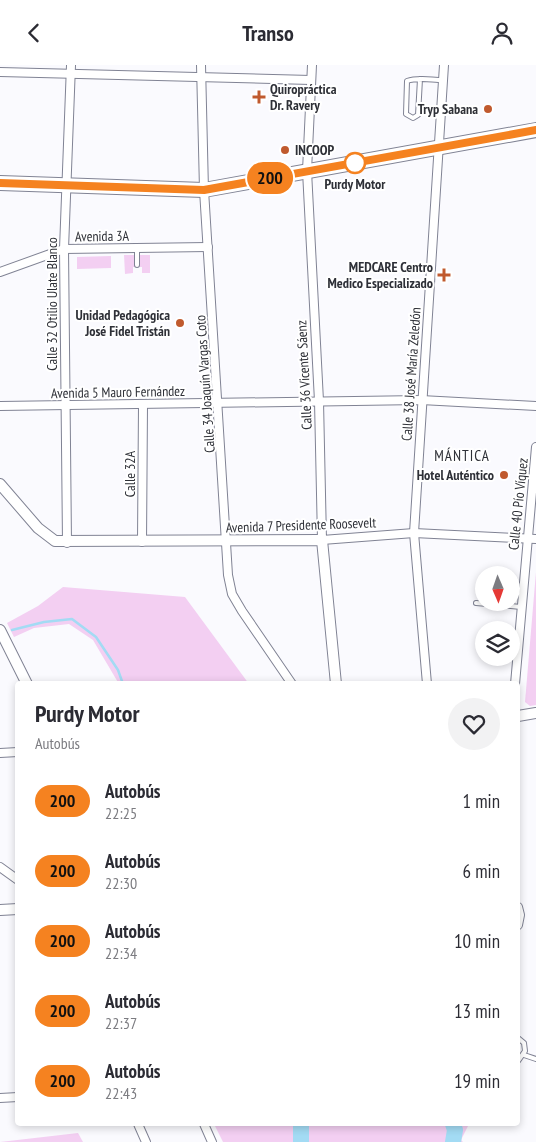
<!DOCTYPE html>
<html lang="es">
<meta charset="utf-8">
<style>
:root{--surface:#fff;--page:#f2f2f3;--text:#2b2b33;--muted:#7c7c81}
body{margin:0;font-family:"PT Sans Narrow",sans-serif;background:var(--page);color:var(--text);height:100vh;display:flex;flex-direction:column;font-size:19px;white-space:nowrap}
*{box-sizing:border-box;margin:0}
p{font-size:16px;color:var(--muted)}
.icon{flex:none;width:28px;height:28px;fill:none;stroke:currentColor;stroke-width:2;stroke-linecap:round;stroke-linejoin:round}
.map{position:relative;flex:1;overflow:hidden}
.panel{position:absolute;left:15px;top:616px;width:505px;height:445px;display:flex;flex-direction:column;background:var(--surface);border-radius:5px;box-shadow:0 2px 8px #0003}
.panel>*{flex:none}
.badge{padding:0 10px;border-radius:16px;font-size:18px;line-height:32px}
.needle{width:32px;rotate:178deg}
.fabs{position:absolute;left:475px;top:501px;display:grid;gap:10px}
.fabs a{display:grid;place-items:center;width:45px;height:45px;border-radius:50%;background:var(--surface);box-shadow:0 2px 8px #0003;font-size:25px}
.map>.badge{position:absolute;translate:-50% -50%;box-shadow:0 0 0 2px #fff}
.round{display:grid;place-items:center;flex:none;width:52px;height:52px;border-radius:26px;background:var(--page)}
.overview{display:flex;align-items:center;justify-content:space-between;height:85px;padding:0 20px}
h1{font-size:24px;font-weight:700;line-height:38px}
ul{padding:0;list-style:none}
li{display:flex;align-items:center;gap:15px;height:70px;padding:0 20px}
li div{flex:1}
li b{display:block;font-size:19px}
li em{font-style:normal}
li .badge{min-width:55px;font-weight:700;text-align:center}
header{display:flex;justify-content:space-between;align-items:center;height:65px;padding:0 20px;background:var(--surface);font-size:22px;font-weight:700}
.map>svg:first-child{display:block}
.green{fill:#f3cff2}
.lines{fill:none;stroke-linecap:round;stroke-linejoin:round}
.stream{stroke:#a3dbf4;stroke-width:2.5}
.river{stroke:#a3dbf4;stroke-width:16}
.service-casing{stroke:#808394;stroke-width:6}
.minor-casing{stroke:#808394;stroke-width:10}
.tertiary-casing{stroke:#808394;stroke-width:12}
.trunk-casing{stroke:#808394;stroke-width:16}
.service{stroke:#fff;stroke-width:4}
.minor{stroke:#fff;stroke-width:8}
.tertiary{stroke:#fff;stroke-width:10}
.trunk{stroke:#fff;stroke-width:14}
.line-casing{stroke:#fff;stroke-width:11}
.line{stroke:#f58220;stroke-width:8}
.poi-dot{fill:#c05a2e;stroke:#fff;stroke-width:2}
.stop-dot{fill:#fff;stroke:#f58220;stroke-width:2.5}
.labels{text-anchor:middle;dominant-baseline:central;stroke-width:4;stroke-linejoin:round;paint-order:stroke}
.poi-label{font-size:14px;font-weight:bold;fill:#2e3037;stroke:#fff;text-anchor:end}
.stop-label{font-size:14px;font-weight:bold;fill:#2e3037;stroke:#fff}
.street-label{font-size:14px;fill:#2e3037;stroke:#fff}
.neighbourhood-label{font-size:15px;letter-spacing:1px;fill:#2e3037;stroke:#fff}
</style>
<header><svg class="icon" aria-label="back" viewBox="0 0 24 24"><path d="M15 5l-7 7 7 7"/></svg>Transo<svg class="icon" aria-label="person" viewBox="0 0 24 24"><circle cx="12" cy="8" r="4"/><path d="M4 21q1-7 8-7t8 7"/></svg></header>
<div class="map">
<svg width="536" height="1077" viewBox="0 0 536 1077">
<rect width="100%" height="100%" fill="#fafafe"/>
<!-- green -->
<g class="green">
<polygon points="124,190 150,190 150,208 142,208 142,202 133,202 133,208 125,209"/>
<polygon points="111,191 111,203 77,204 77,192"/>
<polygon points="536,507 536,640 530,641 525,637"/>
<polygon points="63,522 185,532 249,619 119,619 93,575 69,559 34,563 14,572 7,558 38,541"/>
<polygon points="214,1059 469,1059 461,1075 463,1077 223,1077"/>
<polygon points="78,1068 83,1077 0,1077"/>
</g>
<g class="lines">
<!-- stream -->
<polyline class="stream" points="12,565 44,557 72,554 96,572 118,605 123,619"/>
<!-- river -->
<g class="river">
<polyline points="301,1059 301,1077"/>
<polyline points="453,1059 455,1065 453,1077"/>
</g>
<!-- service casing -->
<g class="service-casing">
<g id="service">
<path d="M420,14L418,50L413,53L406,49L407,16C418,12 431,15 443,15"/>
<polyline points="137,183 137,200"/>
<polyline points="476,538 521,542"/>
<polyline points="518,973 524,978 525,986 518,996"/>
<polyline points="524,990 536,994"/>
</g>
</g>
<!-- minor casing -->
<g class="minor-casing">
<g id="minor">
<polyline points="201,0 204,125 228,510 232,529 242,546 292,619"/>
<polyline points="312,0 307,106 319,336 322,475 414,468 536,474"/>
<polyline points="0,7 311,15"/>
<polyline points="0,207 64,184 208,182"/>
<polyline points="0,341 421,335 536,341"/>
<polyline points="142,477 143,340"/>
<polyline points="67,478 64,184 71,0"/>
<polyline points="427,619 414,468 444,0"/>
<polyline points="515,619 536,382"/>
<polyline points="0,688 18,687"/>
<polyline points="0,802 18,815"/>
<polyline points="518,842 520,850 518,860"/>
<polyline points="0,1033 18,1032"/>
<polyline points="138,1059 146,1077"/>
<polyline points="204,1059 212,1077"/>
</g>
</g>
<!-- tertiary casing -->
<g class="tertiary-casing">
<g id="tertiary">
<polyline points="0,419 38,463 55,476 322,475 336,619"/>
<polyline points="0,565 27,619"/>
<polyline points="518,651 536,648"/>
<polyline points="0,845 18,844"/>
</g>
</g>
<!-- trunk casing -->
<g class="trunk-casing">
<polyline id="trunk" points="0,118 204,125 536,65"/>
</g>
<!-- service -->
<use href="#service" class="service"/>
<!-- minor -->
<use href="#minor" class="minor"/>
<!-- tertiary -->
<use href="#tertiary" class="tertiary"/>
<!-- trunk -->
<use href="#trunk" class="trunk"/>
</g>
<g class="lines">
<!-- line casing -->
<g class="line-casing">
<polyline id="line" points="0,118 204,125 536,65"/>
</g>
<!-- line -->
<use href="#line" class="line"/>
</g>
<!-- markers -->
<g class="poi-dot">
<path d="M256.5 24.5h5v5h5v5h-5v5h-5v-5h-5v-5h5z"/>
<circle cx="488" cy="44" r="5"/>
<circle cx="285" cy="85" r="5"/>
<path d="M441.5 202.5h5v5h5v5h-5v5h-5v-5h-5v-5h5z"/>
<circle cx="180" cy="258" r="5"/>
<circle cx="504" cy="410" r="5"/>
</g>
<circle class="stop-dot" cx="355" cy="98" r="10"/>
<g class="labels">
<!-- poi labels -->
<g class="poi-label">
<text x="270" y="24" text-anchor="start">Quiropráctica<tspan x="270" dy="16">Dr. Ravery</tspan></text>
<text x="478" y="44">Tryp Sabana</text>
<text x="295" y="85" text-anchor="start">INCOOP</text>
<text x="433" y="202">MEDCARE Centro<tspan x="433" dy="16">Medico Especializado</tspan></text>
<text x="170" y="250">Unidad Pedagógica<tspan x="170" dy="16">José Fidel Tristán</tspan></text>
<text x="494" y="410">Hotel Auténtico</text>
</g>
<!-- stop labels -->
<g class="stop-label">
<text x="355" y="119">Purdy Motor</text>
</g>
<!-- street labels -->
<g class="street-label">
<text transform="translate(102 171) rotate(-1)">Avenida 3A</text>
<text transform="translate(52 239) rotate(-90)">Calle 32 Otilio Ulate Blanco</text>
<text transform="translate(411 309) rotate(-86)">Calle 38 José María Zeledón</text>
<text transform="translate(304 310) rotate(-93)">Calle 36 Vicente Sáenz</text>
<text transform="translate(205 319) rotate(-94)">Calle 34 Joaquín Vargas Coto</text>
<text transform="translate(118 327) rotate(-1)">Avenida 5 Mauro Fernández</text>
<text transform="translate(130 409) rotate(-90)">Calle 32A</text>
<text transform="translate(518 439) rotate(-84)">Calle 40 Pío Víquez</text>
<text transform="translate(301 460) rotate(-2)">Avenida 7 Presidente Roosevelt</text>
</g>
<!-- neighbourhood labels -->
<g class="neighbourhood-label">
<text x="462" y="390">MÁNTICA</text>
</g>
</g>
</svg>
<div class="fabs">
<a><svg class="needle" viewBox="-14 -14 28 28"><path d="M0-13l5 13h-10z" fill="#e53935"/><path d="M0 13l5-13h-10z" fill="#7c7c81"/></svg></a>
<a><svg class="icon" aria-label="layers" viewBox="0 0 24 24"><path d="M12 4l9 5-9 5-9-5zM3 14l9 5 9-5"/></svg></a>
</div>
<b class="badge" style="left:270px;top:113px;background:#f58220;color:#111">200</b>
<section class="panel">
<div class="overview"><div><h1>Purdy Motor</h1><p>Autobús</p></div><a class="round"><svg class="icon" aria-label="heart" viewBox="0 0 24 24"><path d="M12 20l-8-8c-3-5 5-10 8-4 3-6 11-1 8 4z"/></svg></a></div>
<ul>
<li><span class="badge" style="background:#f58220;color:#111">200</span><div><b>Autobús</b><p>22:25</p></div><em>1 min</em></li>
<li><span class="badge" style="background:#f58220;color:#111">200</span><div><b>Autobús</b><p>22:30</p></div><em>6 min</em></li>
<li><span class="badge" style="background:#f58220;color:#111">200</span><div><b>Autobús</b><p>22:34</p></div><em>10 min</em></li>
<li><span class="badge" style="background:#f58220;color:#111">200</span><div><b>Autobús</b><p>22:37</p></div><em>13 min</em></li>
<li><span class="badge" style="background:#f58220;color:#111">200</span><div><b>Autobús</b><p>22:43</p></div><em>19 min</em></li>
</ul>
</section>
</div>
